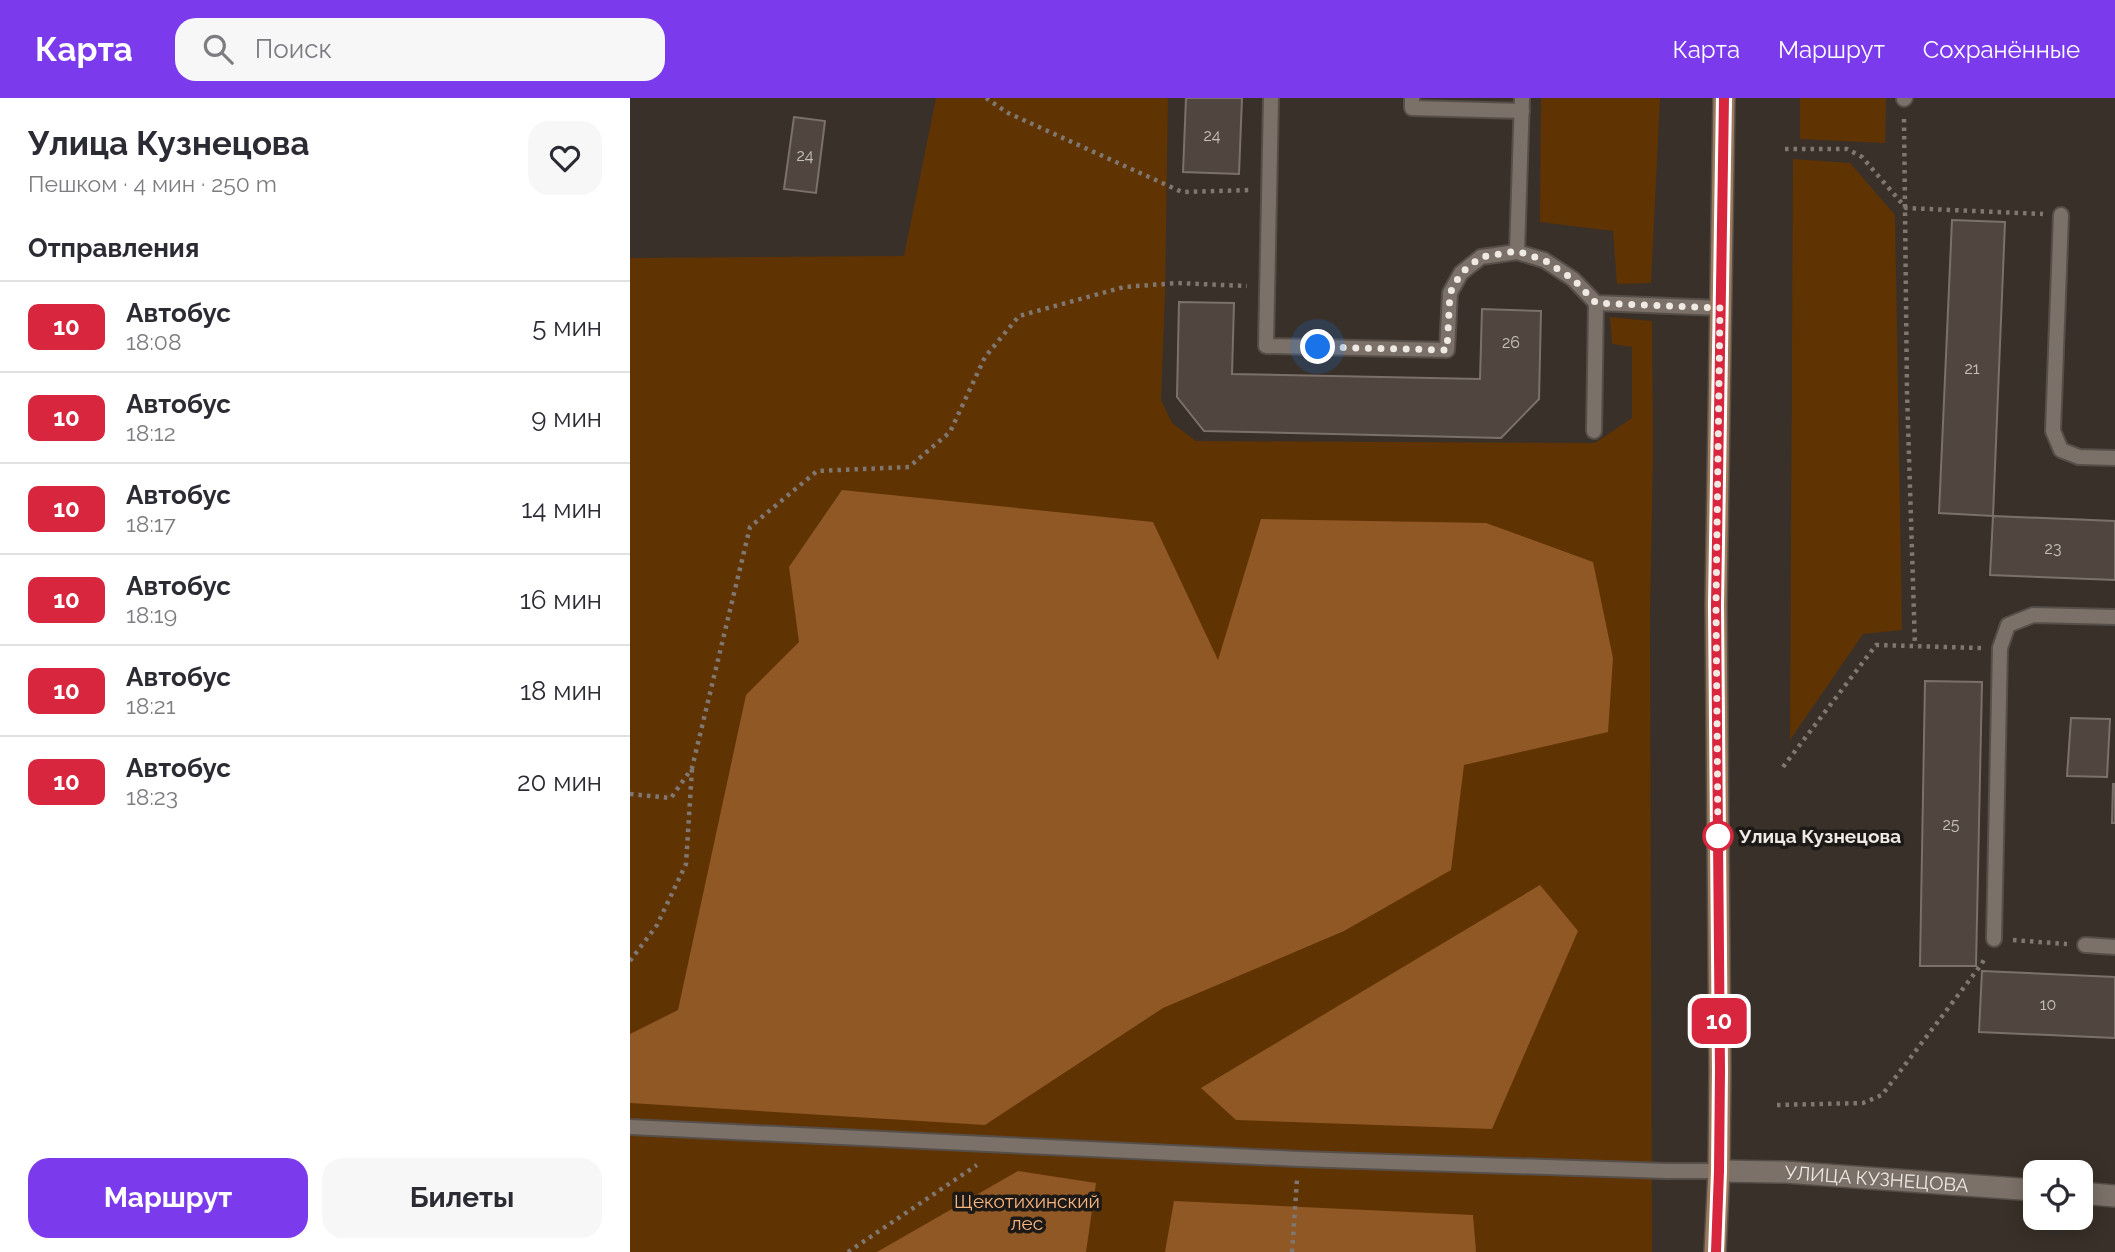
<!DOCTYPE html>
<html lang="ru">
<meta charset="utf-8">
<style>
:root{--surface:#fff;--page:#f7f7f7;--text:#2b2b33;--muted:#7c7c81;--line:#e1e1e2;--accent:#7c3aed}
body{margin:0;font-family:Raleway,sans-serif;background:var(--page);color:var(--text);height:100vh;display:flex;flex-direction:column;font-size:26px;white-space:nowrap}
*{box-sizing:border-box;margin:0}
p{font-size:23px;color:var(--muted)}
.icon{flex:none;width:38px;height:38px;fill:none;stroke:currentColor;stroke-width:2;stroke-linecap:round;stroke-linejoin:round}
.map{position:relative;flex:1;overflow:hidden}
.panel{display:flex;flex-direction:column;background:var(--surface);width:630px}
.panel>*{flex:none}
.badge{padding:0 14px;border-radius:10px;font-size:24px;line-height:46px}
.fabs{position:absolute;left:1393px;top:1062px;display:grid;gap:14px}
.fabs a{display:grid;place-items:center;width:70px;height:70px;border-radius:14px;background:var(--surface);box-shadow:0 4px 18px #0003;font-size:35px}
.you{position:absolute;width:35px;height:35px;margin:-18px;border:5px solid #fff;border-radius:50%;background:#1a73e8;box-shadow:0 0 0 10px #1a73e833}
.map>.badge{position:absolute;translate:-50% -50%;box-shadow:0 0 0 4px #fff}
h2{padding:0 28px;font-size:26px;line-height:63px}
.round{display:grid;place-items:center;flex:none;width:74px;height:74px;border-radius:21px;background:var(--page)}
.head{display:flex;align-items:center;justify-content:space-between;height:119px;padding:0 28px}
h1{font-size:33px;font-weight:700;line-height:52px}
.button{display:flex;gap:14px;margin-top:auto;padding:14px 28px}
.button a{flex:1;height:80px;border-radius:21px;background:var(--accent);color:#fff;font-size:28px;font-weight:700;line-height:80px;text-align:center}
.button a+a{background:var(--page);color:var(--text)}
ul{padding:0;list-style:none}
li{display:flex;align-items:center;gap:21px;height:91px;padding:0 28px;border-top:2px solid var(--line)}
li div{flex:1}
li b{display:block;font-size:26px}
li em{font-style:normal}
li .badge{min-width:77px;font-weight:700;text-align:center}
header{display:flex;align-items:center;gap:42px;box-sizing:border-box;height:98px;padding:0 35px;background:var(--accent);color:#fff}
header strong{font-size:33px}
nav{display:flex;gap:38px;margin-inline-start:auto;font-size:24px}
.search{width:490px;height:63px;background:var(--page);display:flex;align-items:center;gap:18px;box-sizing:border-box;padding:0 24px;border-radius:21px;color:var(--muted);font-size:26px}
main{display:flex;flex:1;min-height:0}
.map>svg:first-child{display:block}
.green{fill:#603302}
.forest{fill:#905824}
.building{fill:#50463f;stroke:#7c716a;stroke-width:2}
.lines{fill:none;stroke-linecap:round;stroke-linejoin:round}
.lane-casing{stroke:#564e49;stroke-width:18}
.street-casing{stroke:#564e49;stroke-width:24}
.secondary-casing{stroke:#564e49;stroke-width:24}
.path{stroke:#7f7770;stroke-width:4.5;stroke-dasharray:3.5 5;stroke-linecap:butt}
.lane{stroke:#7b7169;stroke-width:14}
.street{stroke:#7b7169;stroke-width:21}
.secondary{stroke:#9d7a5b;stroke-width:21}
.line-casing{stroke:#fff;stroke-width:16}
.line{stroke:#d7263d;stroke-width:10}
.walk{stroke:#efe9e4;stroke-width:7;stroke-dasharray:0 12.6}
.stop-dot{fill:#fff;stroke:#d7263d;stroke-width:3.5}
.labels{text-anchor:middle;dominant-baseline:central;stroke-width:7;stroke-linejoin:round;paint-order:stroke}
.number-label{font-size:16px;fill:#c7c0bb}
.stop-label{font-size:19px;font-weight:bold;fill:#efe9e4;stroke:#1d1916;text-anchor:start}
.street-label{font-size:19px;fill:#efe9e4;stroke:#1d1916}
.park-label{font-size:19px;fill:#f7b57f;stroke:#1d1916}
</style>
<header>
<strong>Карта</strong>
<div class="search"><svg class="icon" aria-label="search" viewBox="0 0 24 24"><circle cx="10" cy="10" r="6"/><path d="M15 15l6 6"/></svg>Поиск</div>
<nav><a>Карта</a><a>Маршрут</a><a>Сохранённые</a></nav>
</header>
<main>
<section class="panel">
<div class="head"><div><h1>Улица Кузнецова</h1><p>Пешком · 4 мин · 250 m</p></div><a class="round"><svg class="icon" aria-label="heart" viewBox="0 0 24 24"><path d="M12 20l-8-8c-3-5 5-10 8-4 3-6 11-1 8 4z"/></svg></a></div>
<h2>Отправления</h2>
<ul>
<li><span class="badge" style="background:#d7263d;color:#fff">10</span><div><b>Автобус</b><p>18:08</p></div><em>5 мин</em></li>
<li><span class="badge" style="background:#d7263d;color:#fff">10</span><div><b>Автобус</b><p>18:12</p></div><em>9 мин</em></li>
<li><span class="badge" style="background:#d7263d;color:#fff">10</span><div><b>Автобус</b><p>18:17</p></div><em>14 мин</em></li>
<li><span class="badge" style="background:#d7263d;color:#fff">10</span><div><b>Автобус</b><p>18:19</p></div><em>16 мин</em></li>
<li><span class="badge" style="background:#d7263d;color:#fff">10</span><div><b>Автобус</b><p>18:21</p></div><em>18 мин</em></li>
<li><span class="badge" style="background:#d7263d;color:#fff">10</span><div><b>Автобус</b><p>18:23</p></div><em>20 мин</em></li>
</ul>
<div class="button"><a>Маршрут</a><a>Билеты</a></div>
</section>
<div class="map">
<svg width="1485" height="1154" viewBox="0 0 1485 1154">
<rect width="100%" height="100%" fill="#393029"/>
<!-- green -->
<g class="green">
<polygon points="306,0 538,0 535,197 531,302 542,325 566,343 965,345 1002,320 1002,249 982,246 980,219 1022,223 1023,353 1020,519 1022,1154 0,1154 0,160 274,158"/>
<polygon points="911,0 1030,0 1021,185 987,186 983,133 910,124"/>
<polygon points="1170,0 1256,0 1255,45 1170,41"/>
<polygon points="1163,61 1220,65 1265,117 1272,532 1233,536 1160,642"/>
</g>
<!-- forest -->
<g class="forest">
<polygon points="212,392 523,424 588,562 631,421 856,425 963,464 983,560 978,634 834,667 821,772 714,833 533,910 355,1027 0,1005 0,936 48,912 116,597 169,544 159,469"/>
<polygon points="910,787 948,833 862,1031 606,1022 571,990"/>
<polygon points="388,1073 466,1085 456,1154 247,1154"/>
<polygon points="544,1103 843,1117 846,1154 535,1154"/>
</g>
<!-- building -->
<g class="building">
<polygon points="556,0 612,0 609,76 553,74"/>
<polygon points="164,19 195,23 186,95 154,91"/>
<polygon points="1322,122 1375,124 1363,418 1309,415"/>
<polygon points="549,204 604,205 602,276 850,281 852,211 911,213 909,301 871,340 574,333 547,299"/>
<polygon points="1363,418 1485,423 1485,482 1360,477"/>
<polygon points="1295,583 1352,584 1346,868 1290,868"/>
<polygon points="1441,620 1480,621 1477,679 1437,678"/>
<polygon points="1483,686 1485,686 1485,725 1482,725"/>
<polygon points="1352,873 1485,879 1485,940 1349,934"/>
</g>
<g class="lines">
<!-- lane casing -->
<g class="lane-casing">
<g id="lane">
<polyline points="641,0 636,248 817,252 820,195 831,175 851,159 887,154 914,162 943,181 966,205 1090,210"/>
<polyline points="782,0 782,10 892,13"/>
<polyline points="1274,1 1275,0"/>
<polyline points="1431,117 1423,333 1431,352 1449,359 1485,360"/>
<polyline points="887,154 892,0"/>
<polyline points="964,333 966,205"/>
<polyline points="1364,841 1370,550 1378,527 1403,517 1485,519"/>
<polyline points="1455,847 1485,849"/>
<polyline points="0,1029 669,1061 1037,1073 1089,1073"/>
</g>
</g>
<!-- street casing -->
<g class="street-casing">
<g id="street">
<path id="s1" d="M1089,1073L1155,1074L1405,1092"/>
<polyline points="1451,1095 1485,1098"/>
</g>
</g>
<!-- secondary casing -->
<g class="secondary-casing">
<polyline id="secondary" points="1085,1154 1089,1073 1090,972 1086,507 1094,0"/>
</g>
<!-- path -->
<g class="path">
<polyline points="356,0 378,15 552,94 620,92"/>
<polyline points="1274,21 1277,295 1285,548"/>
<polyline points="1155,51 1217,51 1232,59 1276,110 1413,116"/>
<polyline points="1153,669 1246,547 1351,550"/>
<polyline points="0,696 41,700 62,670 120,429 187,373 279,369 320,334 355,259 389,218 494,189 547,185 617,188"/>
<polyline points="1383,842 1437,846"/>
<polyline points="0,863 27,827 56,766 62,671"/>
<polyline points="1147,1007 1233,1005 1252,997 1351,867 1356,858"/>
<polyline points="218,1154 347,1067"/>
<polyline points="662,1154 667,1082"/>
</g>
<!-- lane -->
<use href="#lane" class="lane"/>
<!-- street -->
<use href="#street" class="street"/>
<!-- secondary -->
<use href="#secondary" class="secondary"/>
</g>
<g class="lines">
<!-- line casing -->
<g class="line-casing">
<polyline id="line" points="1086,1154 1089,1073 1090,972 1086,507 1094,0"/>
</g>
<!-- line -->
<use href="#line" class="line"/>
<!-- walk -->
<polyline class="walk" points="688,249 817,252 820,195 831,175 851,159 887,153 914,162 943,181 966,205 1090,210 1086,507 1088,738"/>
</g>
<!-- markers -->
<circle class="stop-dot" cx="1088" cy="738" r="14"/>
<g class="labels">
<!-- number labels -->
<g class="number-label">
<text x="582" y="37">24</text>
<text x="175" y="57">24</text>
<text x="881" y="244">26</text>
<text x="1342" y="270">21</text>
<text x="1423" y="450">23</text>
<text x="1321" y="726">25</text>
<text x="1418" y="906">10</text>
</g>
<!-- stop labels -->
<g class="stop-label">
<text x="1109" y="738">Улица Кузнецова</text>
</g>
<!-- street labels -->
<g class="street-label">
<text stroke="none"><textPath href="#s1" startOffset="158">УЛИЦА КУЗНЕЦОВА</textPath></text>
</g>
<!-- park labels -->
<g class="park-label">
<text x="397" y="1103">Щекотихинский<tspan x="397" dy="22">лес</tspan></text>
</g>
</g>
</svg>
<div class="fabs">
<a><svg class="icon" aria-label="locate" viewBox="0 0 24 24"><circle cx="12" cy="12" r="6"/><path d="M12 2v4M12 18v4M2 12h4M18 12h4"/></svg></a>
</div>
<div class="you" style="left:688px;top:249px"></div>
<b class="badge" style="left:1089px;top:923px;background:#d7263d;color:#fff">10</b>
</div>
</main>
